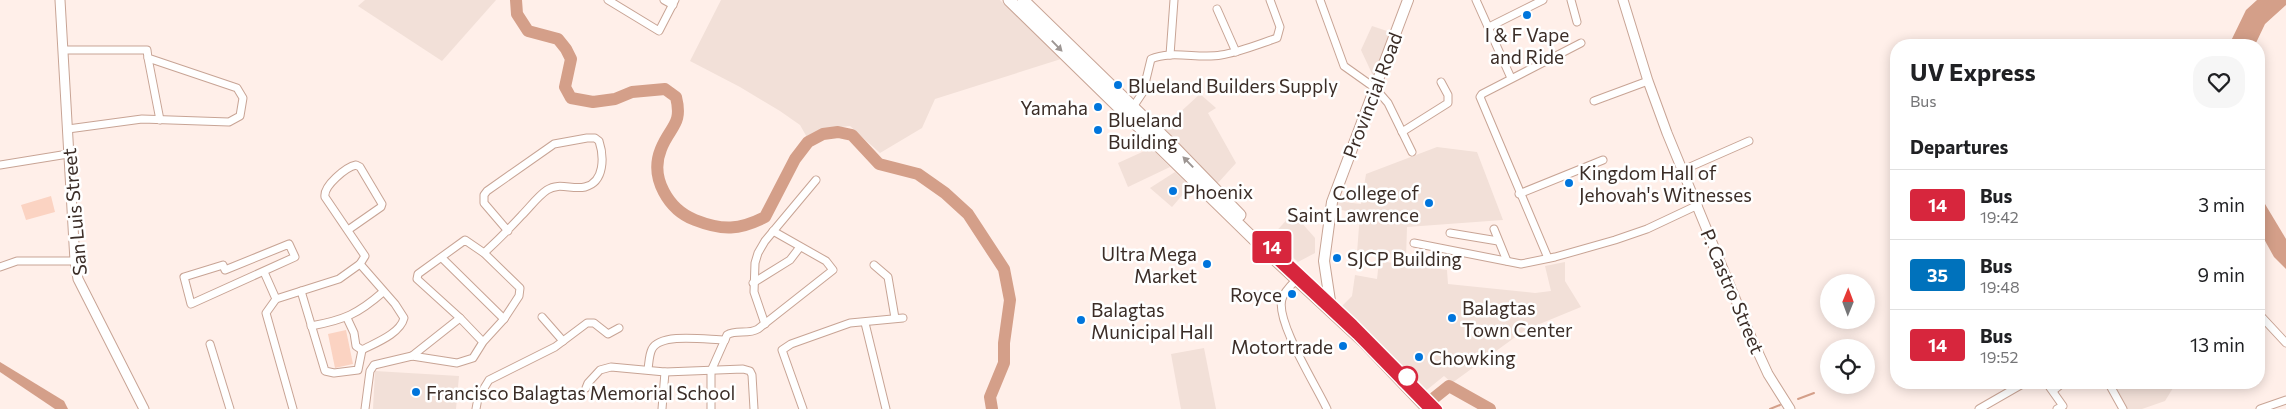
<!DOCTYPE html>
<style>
:root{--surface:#fff;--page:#f6f6f6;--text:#202124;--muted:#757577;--line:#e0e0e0}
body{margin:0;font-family:Commissioner,sans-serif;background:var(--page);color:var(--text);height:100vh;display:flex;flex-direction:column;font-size:19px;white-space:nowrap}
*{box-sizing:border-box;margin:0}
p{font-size:16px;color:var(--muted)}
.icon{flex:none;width:28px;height:28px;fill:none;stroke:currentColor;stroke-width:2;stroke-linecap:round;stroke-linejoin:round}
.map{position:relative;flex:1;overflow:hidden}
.drawer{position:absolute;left:1890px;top:39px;width:375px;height:350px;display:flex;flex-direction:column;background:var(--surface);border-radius:20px;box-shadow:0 2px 12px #0003}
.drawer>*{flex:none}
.badge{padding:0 10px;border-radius:4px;font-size:18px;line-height:32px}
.needle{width:32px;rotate:1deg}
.fabs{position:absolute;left:1820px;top:274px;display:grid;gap:10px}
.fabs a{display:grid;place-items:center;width:55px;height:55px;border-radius:50%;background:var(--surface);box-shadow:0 2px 12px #0003;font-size:25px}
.map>.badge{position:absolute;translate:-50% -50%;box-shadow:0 0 0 2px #fff}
h2{padding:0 20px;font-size:19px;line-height:45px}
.round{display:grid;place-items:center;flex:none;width:52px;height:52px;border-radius:20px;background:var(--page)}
.summary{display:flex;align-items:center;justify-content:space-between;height:85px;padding:0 20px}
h1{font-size:24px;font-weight:700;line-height:38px}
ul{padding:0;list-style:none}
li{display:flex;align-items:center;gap:15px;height:70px;padding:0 20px;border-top:1px solid var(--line)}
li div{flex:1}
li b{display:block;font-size:19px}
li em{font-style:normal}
li .badge{min-width:55px;font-weight:700;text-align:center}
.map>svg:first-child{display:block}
.built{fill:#f2e0d8}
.green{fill:#fbd3c2}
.water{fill:#d49f89}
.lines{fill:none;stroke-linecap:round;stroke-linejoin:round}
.stream{stroke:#d49f89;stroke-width:2}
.river{stroke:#d49f89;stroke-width:12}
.minor-casing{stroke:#c8a495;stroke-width:9}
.tertiary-casing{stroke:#c8a495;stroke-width:11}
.secondary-casing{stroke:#c8a495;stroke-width:12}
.trunk-casing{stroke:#c8a495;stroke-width:13}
.minor{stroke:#fff;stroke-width:7}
.tertiary{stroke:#fff;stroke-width:9}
.secondary{stroke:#fff;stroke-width:10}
.trunk{stroke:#fff;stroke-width:11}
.oneway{fill:#9d9693}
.line-casing{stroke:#fff;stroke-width:11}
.line{stroke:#d7263d;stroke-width:8}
.poi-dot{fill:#0075dc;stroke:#fff;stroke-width:2}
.stop-dot{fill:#fff;stroke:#d7263d;stroke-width:2.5}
.labels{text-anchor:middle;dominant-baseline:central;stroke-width:5;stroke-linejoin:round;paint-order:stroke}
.poi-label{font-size:19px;fill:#3b2d27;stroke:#fff;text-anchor:start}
.street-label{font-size:19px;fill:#3b2d27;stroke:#fff}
</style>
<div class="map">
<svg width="2286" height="409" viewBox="0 0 2286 409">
<rect width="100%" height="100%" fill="#ffefe9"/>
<!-- built -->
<g class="built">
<polygon points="365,0 496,0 442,61 358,6"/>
<polygon points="721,0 1000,0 1061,59 935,99 922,128 880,153 850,126 832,128 808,139 800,125 780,111 740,87 690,61"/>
<polygon points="1372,26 1393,33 1375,80 1361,50"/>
<polygon points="1200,94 1216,108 1208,113 1236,163 1217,184 1163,128"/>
<polygon points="1437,147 1477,152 1503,220 1407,227 1406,260 1357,253 1360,213 1335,209 1336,201 1361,204 1366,174"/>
<polygon points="1151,148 1170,167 1128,187 1118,163"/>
<polygon points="1175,172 1190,186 1172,207 1150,188"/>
<polygon points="1293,213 1315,238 1315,253 1298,262 1271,237"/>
<polygon points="1379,261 1447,270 1448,284 1535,293 1551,291 1545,266 1565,262 1565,281 1581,307 1525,330 1452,383 1444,376 1423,393 1341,307 1352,296 1355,275 1377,279"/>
<polygon points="1204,348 1216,409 1181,409 1171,354"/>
<polygon points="375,371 459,376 456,409 373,409"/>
<polygon points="2110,383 2176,383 2165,401 2142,409 2125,409"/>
</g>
<!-- green -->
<g class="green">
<polygon points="51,196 55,212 26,220 21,205"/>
<polygon points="346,330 353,364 335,368 328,334"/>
</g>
<!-- water -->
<g class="water">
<polygon points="2257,0 2286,0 2286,5 2265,24 2255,45 2229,45 2246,10"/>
<polygon points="2259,194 2286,239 2286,269 2274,257 2259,230"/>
<polygon points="0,362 64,401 68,409 55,409 0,372"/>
</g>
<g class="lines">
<!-- stream -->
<g class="stream">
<polyline points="1798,399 1814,393"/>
<polyline points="1770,409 1780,405"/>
</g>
<!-- river -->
<g class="river">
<path d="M516,0L517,14L528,31L558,39L566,49L571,59L565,87L571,98L593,102L615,99L632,92L665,89L676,97C683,125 670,126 661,149C649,178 669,210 695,220C723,231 739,230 765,217L795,159L808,142L823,134L838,132L852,135L879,164L918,174L945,193L968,214L1004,269L1010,300L1004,343V363L990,397L992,409"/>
<polyline points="1434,398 1449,386 1490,409"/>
</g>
<!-- minor casing -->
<g class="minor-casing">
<g id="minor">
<polyline points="608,0 659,31 675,0"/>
<polyline points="664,0 673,5"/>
<polyline points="1320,0 1344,66 1375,88 1388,103 1412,152"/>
<polyline points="1476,0 1511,78"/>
<polyline points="1571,0 1577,22"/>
<polyline points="1217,9 1236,52"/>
<polyline points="1489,27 1543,0"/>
<polyline points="63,50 147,50 148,58 237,88 243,98 240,116 229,122 142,119 68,129"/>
<polyline points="1170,55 1174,0"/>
<polyline points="148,58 160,120"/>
<polyline points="1594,101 1648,81"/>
<path d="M1131,110L1143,92L1151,59C1171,50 1199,59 1221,55C1240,52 1259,44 1277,38L1280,27L1270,0"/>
<polyline points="1402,132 1448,103 1448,95 1441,82"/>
<polyline points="0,165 68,154"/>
<polyline points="1683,170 1749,141"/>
<polyline points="1519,194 1603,160"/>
<polyline points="1494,229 1507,261"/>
<polyline points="1450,233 1498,241"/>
<polyline points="1414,243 1521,264 1555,257 1615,240 1647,229 1698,205"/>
<polygon points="289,244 295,257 191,304 184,277 223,265 225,270"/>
<path d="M484,253C497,241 510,228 522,215C530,207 538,196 547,190C559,182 572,190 585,187C605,182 604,156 599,141L595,138H587L554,144L487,191L484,195V203L508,231"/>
<polyline points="442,258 504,319"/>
<polyline points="1548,258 1480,97 1482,94 1581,43"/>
<polyline points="874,265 888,277 895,318"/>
<polyline points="0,267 17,261 75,261"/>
<polyline points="264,272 276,299"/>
<path d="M1301,275C1295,282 1285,289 1282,299C1275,321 1317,387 1327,409"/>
<polyline points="753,283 790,260 800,247"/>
<polyline points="301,291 325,371 334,373 358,370 362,350"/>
<polyline points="2259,314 2286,343"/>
<polyline points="542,317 563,341"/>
<path d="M347,318L354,333L356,346L362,350C375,343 400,334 404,318L395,304L360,264"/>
<polyline points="865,323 886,409"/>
<polyline points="765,324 754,292 755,263 758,253 765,241 816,180"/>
<path d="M311,326C344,320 358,314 383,292"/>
<polyline points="210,344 230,409"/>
<polyline points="412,356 460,318"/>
<path d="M648,369C649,363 649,355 652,349C661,332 708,340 725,340"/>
<polyline points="2046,382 2063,406 2057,409"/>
<polyline points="2108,382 2123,409"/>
<polyline points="586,388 588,383 600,370 611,367 665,372 743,369 750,371 752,375 754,409"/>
<polyline points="2054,390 2064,382"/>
<path d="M293,409L266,313L276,299L339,279L360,264L365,256L325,197C323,186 346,167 356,165L360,167L382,204L381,207L348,230"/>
<polyline points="365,409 370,371 374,365 412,356 457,363 473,358 483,342 504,319 519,296 520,288 484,253 465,240 418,274 417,279 460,318 483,342"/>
<polyline points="476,409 478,398 489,380 555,347 587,323 594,323 608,334 619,328"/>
<polyline points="662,409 665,372"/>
<path d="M711,409V371L727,335C736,329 748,335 758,329L833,270L826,261L773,231"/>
<polyline points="803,409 782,350 791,344 850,323 903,318"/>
<polyline points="1979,409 2026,382"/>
<polyline points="2260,409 2286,400"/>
</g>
</g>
<!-- tertiary casing -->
<g class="tertiary-casing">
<g id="tertiary">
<polyline points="60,0 75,261 78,279 144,409"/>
<polyline points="1623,0 1648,81 1667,133 1751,337 1768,374 1790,409"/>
</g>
</g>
<!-- secondary casing -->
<g class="secondary-casing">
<polyline id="secondary" points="1327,307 1330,301 1324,261 1332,202 1408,0"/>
</g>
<!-- trunk casing -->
<g class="trunk-casing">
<g id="trunk">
<polyline points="1009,0 1267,252 1364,342 1428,409"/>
<polyline points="1023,0 1174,147 1240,215"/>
</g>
</g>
<!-- minor -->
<use href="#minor" class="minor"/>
<!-- tertiary -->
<use href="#tertiary" class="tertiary"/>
<!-- secondary -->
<use href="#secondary" class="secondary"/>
<!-- trunk -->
<use href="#trunk" class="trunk"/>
</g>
<!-- one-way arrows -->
<defs><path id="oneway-solid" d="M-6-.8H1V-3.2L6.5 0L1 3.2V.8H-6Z" transform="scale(1.25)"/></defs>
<g class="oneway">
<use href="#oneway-solid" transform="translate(1057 46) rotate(46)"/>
<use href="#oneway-solid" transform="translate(1188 162) rotate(-134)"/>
</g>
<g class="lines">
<!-- line casing -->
<g class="line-casing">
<polyline id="line" points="1428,409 1356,335 1267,252 1272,247 1354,324 1438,409"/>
</g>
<!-- line -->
<use href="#line" class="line"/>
</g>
<!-- markers -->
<g class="poi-dot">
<circle cx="1527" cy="15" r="5"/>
<circle cx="1118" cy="85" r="5"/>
<circle cx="1098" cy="107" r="5"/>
<circle cx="1098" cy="130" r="5"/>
<circle cx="1569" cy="183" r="5"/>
<circle cx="1173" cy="191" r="5"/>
<circle cx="1429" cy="203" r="5"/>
<circle cx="1337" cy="258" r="5"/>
<circle cx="1207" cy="264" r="5"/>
<circle cx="1292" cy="294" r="5"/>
<circle cx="1452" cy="318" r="5"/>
<circle cx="1081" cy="320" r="5"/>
<circle cx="1343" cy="346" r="5"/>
<circle cx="1419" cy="357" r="5"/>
<circle cx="416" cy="392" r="5"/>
</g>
<circle class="stop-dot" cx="1407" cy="377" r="10"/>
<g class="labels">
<!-- poi labels -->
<g class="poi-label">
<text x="1527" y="34" text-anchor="middle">I &amp; F Vape<tspan x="1527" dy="22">and Ride</tspan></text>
<text x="1128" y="85">Blueland Builders Supply</text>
<text x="1088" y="107" text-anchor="end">Yamaha</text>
<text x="1108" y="119">Blueland<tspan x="1108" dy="22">Building</tspan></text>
<text x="1579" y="172">Kingdom Hall of<tspan x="1579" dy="22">Jehovah's Witnesses</tspan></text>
<text x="1183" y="191">Phoenix</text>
<text x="1419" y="192" text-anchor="end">College of<tspan x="1419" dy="22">Saint Lawrence</tspan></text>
<text x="1197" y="253" text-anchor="end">Ultra Mega<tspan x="1197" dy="22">Market</tspan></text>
<text x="1347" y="258">SJCP Building</text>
<text x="1282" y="294" text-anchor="end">Royce</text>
<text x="1462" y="307">Balagtas<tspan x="1462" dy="22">Town Center</tspan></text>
<text x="1091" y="309">Balagtas<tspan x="1091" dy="22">Municipal Hall</tspan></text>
<text x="1333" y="346" text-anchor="end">Motortrade</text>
<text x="1429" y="357">Chowking</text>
<text x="426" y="392">Francisco Balagtas Memorial School</text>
</g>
<!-- street labels -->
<g class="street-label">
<text transform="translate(1372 95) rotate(-69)">Provincial Road</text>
<text transform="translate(74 212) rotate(-95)">San Luis Street</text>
<text transform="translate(1733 291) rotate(67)">P. Castro Street</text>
</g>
</g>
</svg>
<div class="fabs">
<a><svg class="needle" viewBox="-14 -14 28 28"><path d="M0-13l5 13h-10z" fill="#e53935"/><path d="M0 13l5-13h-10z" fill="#757577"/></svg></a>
<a><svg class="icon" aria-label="locate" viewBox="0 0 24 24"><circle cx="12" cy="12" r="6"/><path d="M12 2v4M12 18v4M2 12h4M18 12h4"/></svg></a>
</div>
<b class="badge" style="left:1272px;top:247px;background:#d7263d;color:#fff">14</b>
<section class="drawer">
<div class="summary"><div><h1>UV Express</h1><p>Bus</p></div><a class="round"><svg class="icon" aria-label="heart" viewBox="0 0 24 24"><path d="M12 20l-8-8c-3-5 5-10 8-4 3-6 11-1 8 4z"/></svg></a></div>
<h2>Departures</h2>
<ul>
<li><span class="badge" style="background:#d7263d;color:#fff">14</span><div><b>Bus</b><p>19:42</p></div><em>3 min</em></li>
<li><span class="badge" style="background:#0072bc;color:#fff">35</span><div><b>Bus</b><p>19:48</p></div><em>9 min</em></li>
<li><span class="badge" style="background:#d7263d;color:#fff">14</span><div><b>Bus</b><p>19:52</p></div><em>13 min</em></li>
</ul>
</section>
</div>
